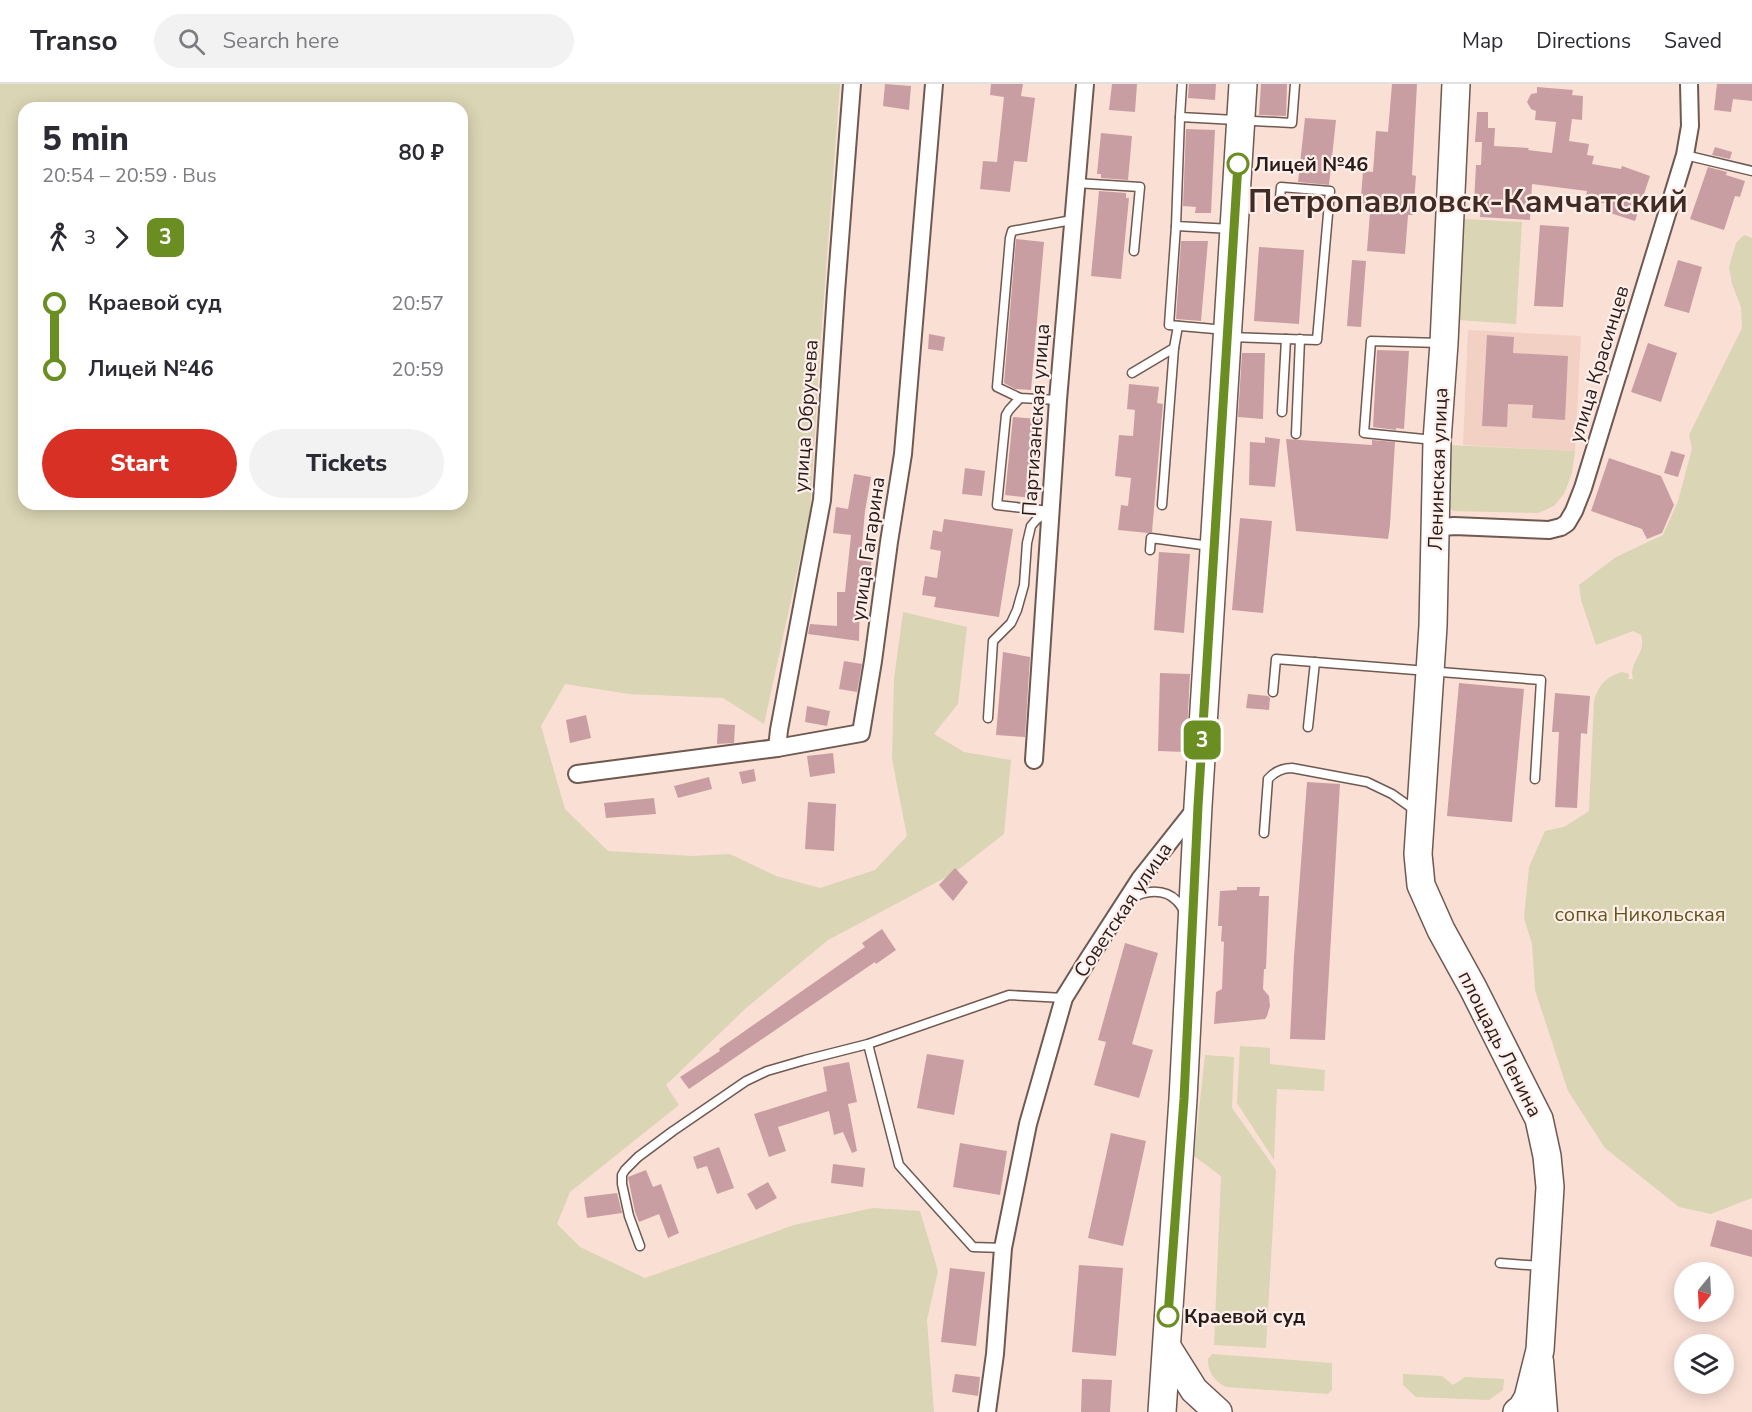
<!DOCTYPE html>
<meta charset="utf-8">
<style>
:root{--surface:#fff;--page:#f2f2f3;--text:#2b2b33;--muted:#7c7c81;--line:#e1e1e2;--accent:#d93025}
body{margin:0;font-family:"Nunito Sans",sans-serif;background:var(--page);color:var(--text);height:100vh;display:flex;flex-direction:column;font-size:22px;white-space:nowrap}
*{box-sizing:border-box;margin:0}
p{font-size:20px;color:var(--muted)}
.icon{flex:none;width:33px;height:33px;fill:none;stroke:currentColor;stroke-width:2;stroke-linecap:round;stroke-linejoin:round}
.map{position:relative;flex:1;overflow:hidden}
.details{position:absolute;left:18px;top:18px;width:450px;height:408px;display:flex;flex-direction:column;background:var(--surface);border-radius:18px;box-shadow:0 3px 15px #0003}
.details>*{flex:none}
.badge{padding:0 12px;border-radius:9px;font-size:21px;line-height:39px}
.needle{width:39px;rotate:198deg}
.buttons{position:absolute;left:1674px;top:1178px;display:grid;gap:12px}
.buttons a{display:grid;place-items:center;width:60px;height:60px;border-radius:50%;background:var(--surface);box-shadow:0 3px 15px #0003;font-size:30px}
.map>.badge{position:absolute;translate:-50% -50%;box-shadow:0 0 0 3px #fff}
.legs{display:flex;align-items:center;gap:9px;height:66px;padding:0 24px;font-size:20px}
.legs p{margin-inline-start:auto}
.headline{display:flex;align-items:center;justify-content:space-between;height:102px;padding:0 24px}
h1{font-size:33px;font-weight:800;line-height:45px}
.button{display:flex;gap:12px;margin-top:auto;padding:12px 24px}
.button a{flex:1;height:69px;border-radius:36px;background:var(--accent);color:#fff;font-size:24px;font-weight:800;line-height:69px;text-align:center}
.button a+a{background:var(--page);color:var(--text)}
ul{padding:0 24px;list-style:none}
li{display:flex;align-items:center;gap:21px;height:66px;font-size:22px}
li i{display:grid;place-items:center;width:9px;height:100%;margin:0 8px;background:currentColor}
li i::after{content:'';width:15px;height:15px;margin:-8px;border:4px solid;border-radius:50%;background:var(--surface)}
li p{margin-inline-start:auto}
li:first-child i{background:linear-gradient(#0000 50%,currentColor 0)}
li:last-child i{background:linear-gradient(currentColor 50%,#0000 0)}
header{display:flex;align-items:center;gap:36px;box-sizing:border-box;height:84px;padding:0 30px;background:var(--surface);border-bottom:2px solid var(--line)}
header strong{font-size:28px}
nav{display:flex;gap:33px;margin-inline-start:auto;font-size:21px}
.search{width:420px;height:54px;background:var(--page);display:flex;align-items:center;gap:15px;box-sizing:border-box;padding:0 21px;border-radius:33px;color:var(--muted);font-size:22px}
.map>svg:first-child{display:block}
.built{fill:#f3d0c4}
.green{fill:#dad5b4;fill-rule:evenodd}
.building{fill:#c99ea3}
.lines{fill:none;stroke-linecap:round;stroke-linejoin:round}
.lane-casing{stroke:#6f5951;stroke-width:11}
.street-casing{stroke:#6f5951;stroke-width:20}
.secondary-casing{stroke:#6f5951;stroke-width:27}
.primary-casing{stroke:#6f5951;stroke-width:30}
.lane{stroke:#fff;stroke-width:8}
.street{stroke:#fff;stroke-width:16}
.secondary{stroke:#fff;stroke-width:24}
.primary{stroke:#fff;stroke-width:27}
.line-1-casing{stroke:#fff;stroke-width:14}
.line-1{stroke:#6b8e23;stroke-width:9}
.stop-1-dot{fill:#fff;stroke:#6b8e23;stroke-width:3}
.labels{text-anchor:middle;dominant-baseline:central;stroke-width:4.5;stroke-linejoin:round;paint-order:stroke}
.stop-label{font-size:20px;font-weight:bold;fill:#261c19;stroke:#ffeee9;text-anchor:start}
.street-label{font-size:20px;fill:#261c19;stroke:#ffeee9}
.park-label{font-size:20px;fill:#615617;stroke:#ffeee9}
.town-label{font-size:32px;font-weight:bold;fill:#412c25;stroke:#ffeee9}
</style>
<header>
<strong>Transo</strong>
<div class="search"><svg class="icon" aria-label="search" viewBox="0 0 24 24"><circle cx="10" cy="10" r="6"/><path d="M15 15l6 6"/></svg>Search here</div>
<nav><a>Map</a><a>Directions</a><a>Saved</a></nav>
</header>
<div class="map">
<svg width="1752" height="1328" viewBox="0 0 1752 1328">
<rect width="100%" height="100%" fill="#fadfd5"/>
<!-- built -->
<polygon class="built" points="1468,246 1581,252 1575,367 1463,361"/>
<!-- green -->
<g class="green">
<path d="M0,0H840L820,266L810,429L764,640L723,614L629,610L565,600L541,642L565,725L608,767L692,772L730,770L776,792L820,804L875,786L907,752L892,675L894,595L903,528L967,543L958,620L934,650L964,668L1011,676L1004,750L954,789L828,856L745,925L666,1001L679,1021L570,1108L557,1140L580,1163L645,1194L794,1141L873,1124L920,1127L938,1187L927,1236L934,1328H0ZM24,24H462V420H24Z"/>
<polygon points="1464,135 1522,138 1516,240 1458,236"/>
<path d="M1744,151L1752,154V1114L1711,1130L1679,1123L1605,1064L1568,1007L1535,906L1532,860L1524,834L1529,783L1545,747L1564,743L1589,727L1594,617C1599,600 1606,593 1622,588L1629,590V593L1627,595H1633C1628,577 1647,571 1641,551L1633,547L1596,561L1581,516L1579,501L1616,473L1663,451L1678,417L1692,365L1689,351L1742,244L1741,223L1732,200L1729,183L1736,159Z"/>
<polygon points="1449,361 1575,367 1572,389 1564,410 1554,422 1538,429 1453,427 1447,419"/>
<polygon points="1240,962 1270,964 1270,980 1325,986 1324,1007 1277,1005 1274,1076 1237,1019"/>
<polygon points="1205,971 1234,973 1232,1024 1276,1086 1266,1264 1214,1261 1221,1092 1194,1072"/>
<path d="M1212,1270L1332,1279V1306L1328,1310L1226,1303C1215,1298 1207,1287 1208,1275Z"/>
<polygon points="1403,1290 1442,1292 1453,1301 1465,1293 1504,1295 1503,1306 1489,1316 1416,1313 1403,1301"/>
</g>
<!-- building -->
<g class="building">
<polygon points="885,0 911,2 909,26 883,22"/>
<polygon points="991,0 1023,0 1021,12 1035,14 1027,78 1014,77 1010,108 980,105 983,77 997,78 1004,13 990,11"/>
<polygon points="1112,0 1137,0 1135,28 1109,26"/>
<polygon points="1189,0 1216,0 1215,16 1188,14"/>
<polygon points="1261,0 1287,0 1286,32 1259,31"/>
<polygon points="1392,0 1417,0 1412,91 1416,92 1413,131 1408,131 1405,170 1367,167 1370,128 1360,127 1363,87 1373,88 1376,47 1388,48"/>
<polygon points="1717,0 1752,0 1752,17 1733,15 1731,28 1714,26"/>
<polygon points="1537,3 1573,6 1572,11 1583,12 1582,36 1572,35 1569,57 1589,60 1587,71 1594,72 1592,80 1621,85 1622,82 1650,92 1635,137 1607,128 1610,120 1585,116 1587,107 1532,100 1530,136 1480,133 1481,118 1474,118 1476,81 1481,81 1482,58 1475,58 1477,28 1488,28 1488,44 1495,44 1494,62 1529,64 1528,66 1552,69 1556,38 1535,36 1536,27 1531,25 1527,18 1531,10 1537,9"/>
<polygon points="1305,34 1336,36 1329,101 1298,98"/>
<polygon points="1186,45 1215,46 1211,129 1195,129 1196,123 1183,122"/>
<polygon points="1101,49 1132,52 1128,96 1101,94 1101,90 1097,90"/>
<polygon points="1715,63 1732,68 1730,75 1712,71"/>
<polygon points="1708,83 1727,88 1726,91 1745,97 1740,113 1735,112 1724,146 1690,135"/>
<polygon points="1099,107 1126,109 1126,114 1129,114 1121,195 1091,192"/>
<polygon points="1540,141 1569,143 1563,223 1534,222"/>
<polygon points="1016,155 1044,158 1031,306 1015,305 1004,299"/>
<polygon points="1181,157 1208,157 1201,237 1176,235"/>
<polygon points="1259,163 1304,166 1299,240 1254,237"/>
<polygon points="1352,176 1366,177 1361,243 1347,242"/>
<polygon points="1678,176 1702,183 1689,229 1664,222"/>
<polygon points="929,250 945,253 943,267 928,265"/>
<polygon points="1487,251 1514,253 1513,269 1568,272 1565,336 1532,334 1533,321 1508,320 1507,343 1482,342"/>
<polygon points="1648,259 1677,269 1661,318 1631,308"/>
<polygon points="1377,266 1409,267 1404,345 1396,344 1396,346 1373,343"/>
<polygon points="1242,269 1265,269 1263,335 1238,333"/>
<polygon points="1129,300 1159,303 1157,319 1163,320 1152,448 1148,449 1118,446 1121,421 1128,422 1131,394 1115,392 1119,351 1133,352 1135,326 1127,325"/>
<polygon points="1013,333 1040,335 1032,414 1005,411"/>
<polygon points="1265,353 1280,355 1275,403 1249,401 1250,358 1265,359"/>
<polygon points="1286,355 1372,361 1372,356 1395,358 1390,441 1388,455 1296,447"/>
<polygon points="1671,367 1685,371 1678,393 1664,389"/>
<polygon points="1609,374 1661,392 1674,421 1662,449 1647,455 1642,445 1591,427"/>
<polygon points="965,384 985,387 982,412 962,410"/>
<polygon points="854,390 871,393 865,427 861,472 872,473 870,489 862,488 860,511 859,557 808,550 810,540 837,542 837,508 845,508 851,451 833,449 836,423 848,425"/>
<polygon points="1240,434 1272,437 1263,529 1232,526"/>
<polygon points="944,435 1013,445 999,533 934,523 936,513 922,511 925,492 937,494 941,467 930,465 933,446 942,448"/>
<polygon points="1159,468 1190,470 1184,549 1154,546"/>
<polygon points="1003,568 1030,573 1025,653 996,651"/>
<polygon points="844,577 862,580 857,608 839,605"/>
<polygon points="1160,589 1190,590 1186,668 1158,667"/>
<polygon points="1459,599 1524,605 1512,738 1447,732"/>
<polygon points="1555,609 1590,612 1587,650 1581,649 1577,724 1555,723 1559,648 1552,648"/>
<polygon points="1248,610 1268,612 1270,614 1269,626 1246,624"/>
<polygon points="807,622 830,627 827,642 805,638"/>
<polygon points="586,631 591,654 570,659 566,636"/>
<polygon points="718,640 735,641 734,659 717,660"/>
<polygon points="833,669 835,689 810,693 807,672"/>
<polygon points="754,685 756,697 742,700 739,688"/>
<polygon points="709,693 712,705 678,714 674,702"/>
<polygon points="1307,698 1340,700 1325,956 1290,955 1294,872"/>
<polygon points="654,714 656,730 606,734 604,719"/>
<polygon points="808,718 836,720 834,767 805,765"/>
<polygon points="955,784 968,798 953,817 939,801"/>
<polygon points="1237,803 1260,803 1259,812 1269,812 1266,885 1264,885 1263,905 1269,912 1270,922 1267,932 1265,935 1214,940 1216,908 1222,905 1224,858 1221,857 1222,842 1218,842 1220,807 1237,806"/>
<polygon points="882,845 896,866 876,880 875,878 689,1005 680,993 720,967 719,965 865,863 862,859"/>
<polygon points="1125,859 1158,869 1132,960 1153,966 1139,1014 1094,1001 1106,958 1098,956"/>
<polygon points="927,970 964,976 954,1031 917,1024"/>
<polygon points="849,978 857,1018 848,1020 857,1067 852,1069 843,1048 834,1051 829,1027 778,1043 786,1067 769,1073 754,1030 827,1007 823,983"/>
<polygon points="1111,1049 1146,1057 1123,1162 1088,1154"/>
<polygon points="960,1059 1007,1067 1000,1111 953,1103"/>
<polygon points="719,1063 734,1104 717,1110 707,1082 697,1085 693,1073"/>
<polygon points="833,1080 865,1084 863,1103 831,1099"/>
<polygon points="646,1086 653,1103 661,1100 679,1149 668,1154 659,1130 639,1138 635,1128 628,1093"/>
<polygon points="768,1098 777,1114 756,1126 747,1110"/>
<polygon points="617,1109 622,1129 587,1134 584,1113"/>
<polygon points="1717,1136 1752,1146 1752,1173 1710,1162"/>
<polygon points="1079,1181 1123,1184 1116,1272 1072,1268"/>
<polygon points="950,1184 985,1188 976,1262 941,1258"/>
<polygon points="955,1290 980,1293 978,1312 952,1308"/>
<polygon points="1082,1295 1112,1296 1110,1328 1081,1328"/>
</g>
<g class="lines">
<!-- lane casing -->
<g class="lane-casing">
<g id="lane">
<polyline points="1182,0 1180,33 1292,39 1295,0"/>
<polyline points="1180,33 1176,142 1232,145"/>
<polyline points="1685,71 1752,87"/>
<polyline points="1076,99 1140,103 1134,167"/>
<polyline points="1176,142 1169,241 1226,246"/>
<polyline points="1230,253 1317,256 1330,107 1281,103 1279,124"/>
<polyline points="1132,289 1174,264 1178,242"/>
<polyline points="1020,314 1009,326 1006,331 997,421 1050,427"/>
<polyline points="1058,316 1020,314 997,303 1010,154 1012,147 1072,136"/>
<polyline points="1282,328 1286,255"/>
<polyline points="1296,350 1300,255"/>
<polyline points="1434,356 1364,349 1371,257 1440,259"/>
<polyline points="1162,421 1174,264"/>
<polyline points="1150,466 1151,454 1210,462"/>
<polyline points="1273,608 1276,575 1541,596 1535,695"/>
<polyline points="988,634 993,557 1011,539 1017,526 1024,501 1027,459 1031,442 1037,435 1050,427"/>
<polyline points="1308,643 1315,578"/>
<path d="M1264,749L1268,695C1275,687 1282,684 1292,684L1367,698L1392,710L1416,727"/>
<path d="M1131,815C1144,806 1165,804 1177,817C1180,820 1183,825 1185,829"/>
<polyline points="868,960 899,1081 973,1163 1003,1164"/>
<polyline points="640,1162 629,1132 622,1100 622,1091 625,1086 638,1073 673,1047 746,997 767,987 805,976 868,960 1009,911 1064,914"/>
<polyline points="1500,1179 1541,1182"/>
</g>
</g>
<!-- street casing -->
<g class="street-casing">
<g id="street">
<polyline points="1434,444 1454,442 1549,446 1561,443 1567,439 1574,427 1583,404 1685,71 1690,42 1689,0"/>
<polyline points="777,664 779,646 822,416 836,208 852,0"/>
<polyline points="1034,676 1058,316 1085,0"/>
<polyline points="577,690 777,664 861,649 873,577 889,458 903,370 934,0"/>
<polyline points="987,1328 995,1270 1003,1164 1028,1040 1064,914 1087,877 1140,795 1197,723"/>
</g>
</g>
<!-- secondary casing -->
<g class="secondary-casing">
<polyline id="secondary" points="1541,1277 1545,1328"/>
</g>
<!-- primary casing -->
<g class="primary-casing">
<g id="primary">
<polyline points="1456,0 1444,259 1437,357 1433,542 1418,770 1421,801 1441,846 1473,904 1539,1035 1547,1072 1550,1103 1540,1266 1528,1314 1522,1324 1517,1328"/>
<polyline points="1167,1263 1194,1306 1218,1328"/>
<polyline points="1162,1328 1183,1015 1198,722 1243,0"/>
</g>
</g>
<!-- lane -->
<use href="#lane" class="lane"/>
<!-- street -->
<use href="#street" class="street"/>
<!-- secondary -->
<use href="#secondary" class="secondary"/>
<!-- primary -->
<use href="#primary" class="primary"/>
</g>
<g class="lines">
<!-- line-1 casing -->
<g class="line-1-casing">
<polyline id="line-1" points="1168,1232 1184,1015 1198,722 1238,80"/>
</g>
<!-- line-1 -->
<use href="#line-1" class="line-1"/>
</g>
<!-- markers -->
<g class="stop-1-dot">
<circle cx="1238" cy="80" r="10"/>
<circle cx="1168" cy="1232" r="10"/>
</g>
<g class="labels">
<!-- stop labels -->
<g class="stop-label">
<text x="1254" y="80">Лицей №46</text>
<text x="1184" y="1232">Краевой суд</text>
</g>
<!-- street labels -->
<g class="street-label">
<text transform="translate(1599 280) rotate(-73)">улица Красинцев</text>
<text transform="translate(806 332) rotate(-86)">улица Обручева</text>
<text transform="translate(1036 336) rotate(-86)">Партизанская улица</text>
<text transform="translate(1438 385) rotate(-88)">Ленинская улица</text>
<text transform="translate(868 465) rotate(-82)">улица Гагарина</text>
<text transform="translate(1123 826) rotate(-56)">Советская улица</text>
<text transform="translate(1500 960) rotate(63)">площадь Ленина</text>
</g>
<!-- park labels -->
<g class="park-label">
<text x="1640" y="830">сопка Никольская</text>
</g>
<!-- town labels -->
<g class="town-label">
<text x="1468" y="117">Петропавловск-Камчатский</text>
</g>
</g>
</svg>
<div class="buttons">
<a><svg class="needle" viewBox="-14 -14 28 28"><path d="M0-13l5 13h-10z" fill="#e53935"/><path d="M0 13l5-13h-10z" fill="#7c7c81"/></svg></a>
<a><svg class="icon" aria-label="layers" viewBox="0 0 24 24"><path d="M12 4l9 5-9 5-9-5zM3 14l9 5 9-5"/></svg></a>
</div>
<b class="badge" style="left:1202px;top:656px;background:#6b8e23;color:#fff">3</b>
<section class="details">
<div class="headline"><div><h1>5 min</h1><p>20:54 – 20:59 · Bus</p></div><b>80 ₽</b></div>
<div class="legs"><svg class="icon" aria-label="walk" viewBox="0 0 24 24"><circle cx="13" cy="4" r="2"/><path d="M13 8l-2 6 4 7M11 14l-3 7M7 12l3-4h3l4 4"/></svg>3<svg class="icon" aria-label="forward" viewBox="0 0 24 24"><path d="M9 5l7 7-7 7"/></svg><b class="badge" style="background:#6b8e23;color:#fff">3</b></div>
<ul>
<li><i style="color:#6b8e23"></i><b>Краевой суд</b><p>20:57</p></li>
<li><i style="color:#6b8e23"></i><b>Лицей №46</b><p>20:59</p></li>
</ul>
<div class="button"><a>Start</a><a>Tickets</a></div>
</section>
</div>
